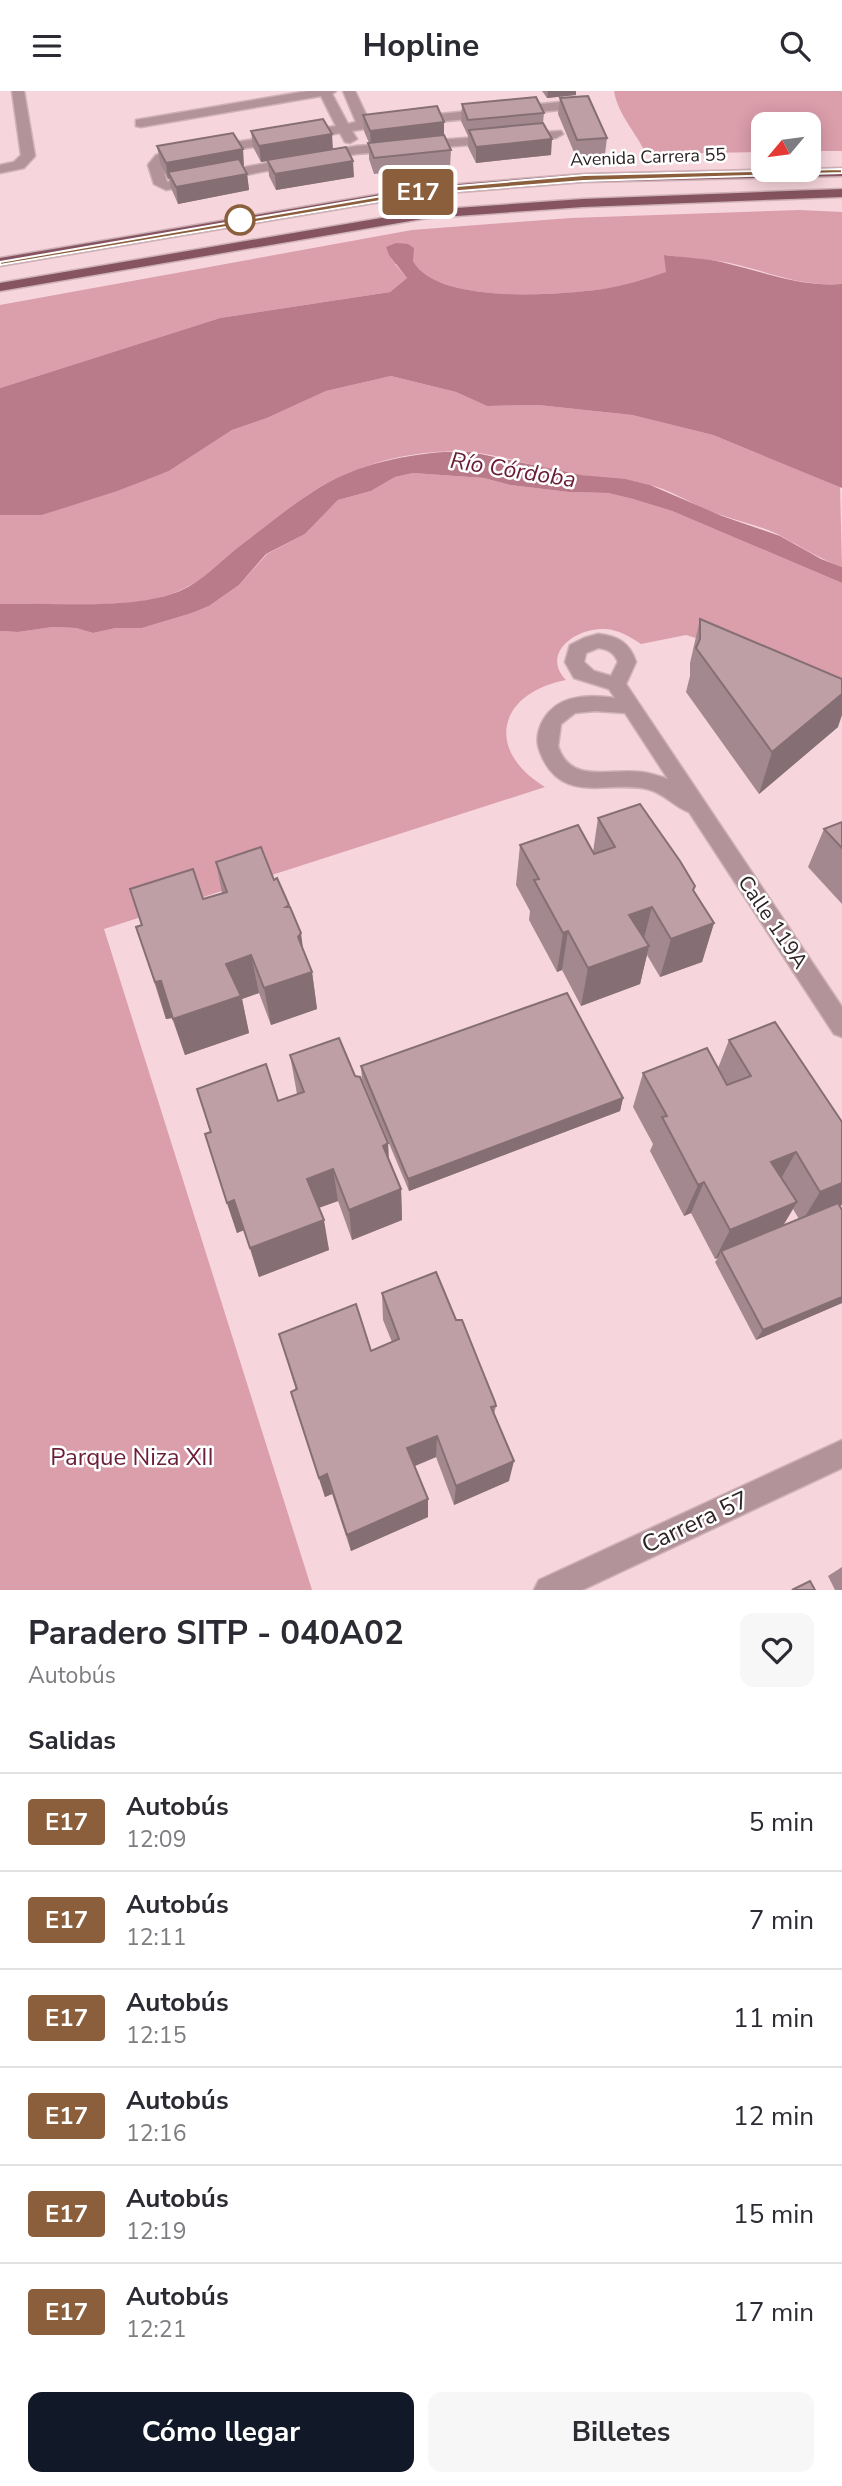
<!DOCTYPE html>
<html lang="es">
<meta charset="utf-8">
<style>
:root{--surface:#fff;--page:#f7f7f7;--text:#2b2b33;--muted:#7c7c81;--line:#e1e1e2;--accent:#111827}
body{margin:0;font-family:"Nunito Sans",sans-serif;background:var(--page);color:var(--text);height:100vh;display:flex;flex-direction:column;font-size:26px;white-space:nowrap}
*{box-sizing:border-box;margin:0}
p{font-size:23px;color:var(--muted)}
.icon{flex:none;width:38px;height:38px;fill:none;stroke:currentColor;stroke-width:2;stroke-linecap:round;stroke-linejoin:round}
.map{position:relative;height:1499px;overflow:hidden}
.panel{display:flex;flex-direction:column;background:var(--surface);flex:1}
.panel>*{flex:none}
.badge{padding:0 14px;border-radius:5px;font-size:24px;line-height:46px}
.needle{width:46px;rotate:241deg}
.controls{position:absolute;left:751px;top:21px;display:grid;gap:14px}
.controls a{display:grid;place-items:center;width:70px;height:70px;border-radius:14px;background:var(--surface);box-shadow:0 4px 18px #0003;font-size:35px}
.map>.badge{position:absolute;translate:-50% -50%;box-shadow:0 0 0 4px #fff}
h2{padding:0 28px;font-size:26px;line-height:63px}
.round{display:grid;place-items:center;flex:none;width:74px;height:74px;border-radius:14px;background:var(--page)}
.overview{display:flex;align-items:center;justify-content:space-between;height:119px;padding:0 28px}
h1{font-size:33px;font-weight:700;line-height:52px}
.button{display:flex;gap:14px;margin-top:auto;padding:14px 28px}
.button a{flex:1;height:80px;border-radius:14px;background:var(--accent);color:#fff;font-size:28px;font-weight:700;line-height:80px;text-align:center}
.button a+a{background:var(--page);color:var(--text)}
ul{padding:0;list-style:none}
li{display:flex;align-items:center;gap:21px;height:98px;padding:0 28px;border-top:2px solid var(--line)}
li div{flex:1}
li b{display:block;font-size:26px}
li em{font-style:normal}
li .badge{min-width:77px;font-weight:700;text-align:center}
header{display:flex;justify-content:space-between;align-items:center;height:91px;padding:0 28px;background:var(--surface);font-size:32px;font-weight:700}
.map>svg:first-child{display:block}
.green{fill:#db9eab}
.water{fill:#b97a89}
.lines{fill:none;stroke-linecap:round;stroke-linejoin:round}
.street-casing{stroke:#ceb1b7;stroke-width:3}
.primary-casing{stroke:#ceb1b7;stroke-width:3}
.street{fill:#b19399;fill-rule:evenodd}
.primary{fill:#865460;fill-rule:evenodd}
.wall{fill:#a3898f;fill-rule:evenodd}
.shaded-wall{fill:#856f74}
.building{fill:#be9fa6;stroke:#856f74;stroke-width:2}
.line{fill:#8b5e3c;stroke:#fff;stroke-width:2}
.stop-dot{fill:#fff;stroke:#8b5e3c;stroke-width:3.5}
.labels{text-anchor:middle;dominant-baseline:central;stroke-width:5;stroke-linejoin:round;paint-order:stroke}
.far-street-label{font-size:18px;fill:#2d2224;stroke:#fff}
.street-label{font-size:21px;fill:#2d2224;stroke:#fff}
.water-label{font-size:23px;font-style:italic;fill:#691c36;stroke:#fff}
.near-park-label{font-size:24px;fill:#6b1e37;stroke:#fff}
.near-street-label{font-size:24px;fill:#2d2224;stroke:#fff}
</style>
<header><svg class="icon" aria-label="menu" viewBox="0 0 24 24"><path d="M4 6h16M4 12h16M4 18h16"/></svg>Hopline<svg class="icon" aria-label="search" viewBox="0 0 24 24"><circle cx="10" cy="10" r="6"/><path d="M15 15l6 6"/></svg></header>
<div class="map">
<svg width="842" height="1499" viewBox="0 0 842 1499">
<rect width="100%" height="100%" fill="#f6d5dc"/>
<!-- green -->
<g class="green">
<path d="M614,0H842V60H809L808,33H763V61L646,63C636,41 618,24 614,0Z"/>
<path d="M800,119L842,121V193C798,196 766,179 725,171C705,168 685,167 665,164L667,181C646,188 625,194 604,198C559,204 438,214 413,170L395,173L407,187L390,201L220,227L0,297V214L412,139L571,127Z"/>
<path d="M391,285L456,301L487,315L538,314L632,324L713,344L840,396L842,476C820,468 801,456 781,445C762,435 741,431 721,424C701,418 683,406 663,398C636,388 609,388 580,384C544,379 508,365 471,361C426,357 373,369 333,389C277,417 238,470 183,498C140,521 50,511 0,513V424H42L169,380L232,339L267,327L326,300Z"/>
<path d="M413,382L484,387L510,394L569,401L608,402L633,408L672,420L842,492V592L686,544L641,553C629,545 619,539 605,538C577,536 540,562 566,589C498,602 484,659 545,696L104,838L312,1499H0V540L18,541L53,536L76,537L93,542L116,537H142L192,522L209,515L239,494L267,463L305,443L338,409L371,400L395,386Z"/>
</g>
<!-- water -->
<g class="water">
<path d="M396,152L408,153L414,157L413,170C438,214 559,204 603,198C625,194 646,188 666,181L664,164C686,167 709,167 729,173C767,182 803,196 842,193V397L713,344L632,324L538,314L487,315L456,301L391,285L326,300L267,327L232,339L169,380L117,400L42,424H0V297L220,227L390,201L407,187L389,164L386,156Z"/>
<path d="M444,361H471L581,384L625,388L650,394L722,425L780,445L821,468L842,476V492L672,420L633,408L608,402L569,401L510,394L484,387L413,382L395,386L371,400L338,409L305,443L266,463L239,494L209,515L192,522L142,537H116L93,542L76,537L53,536L18,541L0,540V513C52,511 132,520 180,500C205,489 222,468 244,452C272,431 299,407 331,390C365,372 406,364 444,361Z"/>
</g>
<g class="lines">
<!-- street casing -->
<g class="street-casing">
<g id="street">
<polygon points="12,0 24,0 35,65 24,77 0,82 0,74 14,71 21,64"/>
<polygon points="308,0 336,0 332,3 348,33 356,31 343,0 355,0 369,30 581,9 587,13 581,17 364,38 352,40 357,48 350,52 345,51 340,42 165,70 162,74 167,91 356,55 561,40 563,43 556,47 356,63 166,99 154,93 148,74 156,64 336,35 321,5 141,36 136,35 136,29"/>
<path d="M598,543C618,545 630,552 636,571L626,593L842,916V946L834,943L689,721C674,716 663,701 647,698C606,689 561,715 540,661C534,647 540,631 549,621C565,603 593,604 615,607L609,598L574,587L565,571L570,554L584,547ZM598,557C608,558 614,561 618,571L611,585L594,580L584,571L586,562ZM595,620L625,622L668,688C659,685 650,682 641,681C611,677 570,694 558,655L561,633L575,622Z"/>
<polygon points="842,1349 842,1377 582,1499 534,1499 539,1489"/>
</g>
</g>
<!-- primary casing -->
<g class="primary-casing">
<g id="primary">
<polygon points="842,77 842,85 584,91 422,104 0,175 0,167 422,96 584,83"/>
<polygon points="842,98 842,106 583,116 428,127 0,200 0,192 428,119 583,108"/>
</g>
</g>
<!-- street -->
<use href="#street" class="street"/>
<!-- primary -->
<use href="#primary" class="primary"/>
</g>
<!-- wall -->
<g class="wall">
<polygon points="542,0 576,0 576,4 547,7"/>
<polygon points="560,7 607,47 605,63 576,66 558,23"/>
<polygon points="462,13 544,22 543,32 551,64 476,72 468,56 468,45 461,30"/>
<polygon points="363,24 444,44 451,59 450,76 374,83 369,68 369,52 364,40"/>
<polygon points="251,40 333,58 354,86 276,99 269,85 268,70 261,71 253,56"/>
<polygon points="157,55 244,74 242,75 247,83 249,99 178,113 171,97 169,88 168,88 160,72"/>
<polygon points="700,528 838,636 759,703 686,601 690,585 690,572"/>
<polygon points="598,727 694,800 714,832 702,871 660,886 647,864 640,893 581,915 562,879 557,881 529,829 530,820 516,794 520,754 593,761"/>
<polygon points="842,731 842,813 808,776 824,738"/>
<polygon points="216,771 274,789 290,816 303,859 312,881 317,918 271,934 259,902 242,908 249,942 185,964 172,927 166,928 149,875 136,836 141,834 130,798 203,808 222,802"/>
<path d="M729,949L840,1115L842,1212L756,1249L715,1171L718,1167L715,1168L691,1122L684,1125L650,1060L653,1053L633,1016L643,982L718,977ZM793,1118L799,1128L783,1135Z"/>
<polygon points="290,964 355,985 388,1052 389,1068 401,1098 402,1129 352,1149 338,1110 319,1117 329,1159 259,1186 244,1139 237,1142 215,1076 205,1043 210,1041 197,998 278,1010 297,1003"/>
<polygon points="361,975 623,1007 620,1020 409,1100 362,988"/>
<polygon points="382,1202 456,1229 496,1315 494,1323 509,1390 454,1414 436,1366 414,1375 428,1426 351,1460 332,1403 325,1406 298,1324 291,1301 296,1299 279,1243 371,1260 392,1251 383,1229"/>
<polygon points="842,1476 842,1499 835,1499 828,1485"/>
</g>
<!-- shaded-wall -->
<g class="shaded-wall">
<polygon points="548,0 576,0 576,4 547,7"/>
<polygon points="444,31 444,47 371,56 370,40"/>
<polygon points="332,43 333,59 261,71 259,55"/>
<polygon points="552,48 551,64 476,72 476,56"/>
<polygon points="243,58 244,74 172,88 168,81 169,88 168,88 166,72"/>
<polygon points="353,70 354,86 276,99 275,83"/>
<polygon points="247,83 249,99 178,113 176,96"/>
<polygon points="842,603 842,624 838,636 759,703 772,661"/>
<polygon points="652,816 642,855 629,824"/>
<polygon points="714,832 702,871 660,886 671,848"/>
<polygon points="568,840 562,879 557,881 563,842"/>
<polygon points="301,842 306,881 312,881 317,918 271,934 264,897"/>
<polygon points="649,855 640,893 581,915 588,877"/>
<polygon points="251,864 259,902 242,908 249,942 185,964 173,928 226,873"/>
<polygon points="161,890 172,927 166,928 155,891"/>
<polygon points="623,1007 620,1020 409,1100 408,1088"/>
<polygon points="388,1052 389,1084 383,1055"/>
<polygon points="796,1061 778,1093 771,1071"/>
<polygon points="333,1078 338,1110 312,1119 307,1088"/>
<polygon points="704,1091 691,1122 684,1125 698,1094"/>
<polygon points="842,1092 842,1114 801,1132 820,1101"/>
<polygon points="401,1098 402,1129 352,1149 349,1119"/>
<polygon points="234,1109 244,1139 237,1142 227,1112"/>
<polygon points="797,1111 779,1141 721,1160 718,1167 715,1168 730,1139"/>
<polygon points="324,1129 329,1159 259,1186 250,1157"/>
<polygon points="842,1206 842,1212 756,1249 763,1239"/>
<polygon points="437,1345 436,1366 408,1378 407,1357"/>
<polygon points="514,1370 509,1390 454,1414 456,1395"/>
<polygon points="327,1383 332,1403 325,1406 319,1387"/>
<polygon points="428,1408 428,1426 351,1460 347,1444"/>
</g>
<!-- building -->
<g class="building">
<polygon points="588,5 607,47 577,49 560,7"/>
<polygon points="536,6 544,22 468,29 462,13"/>
<polygon points="437,15 444,31 370,40 363,24"/>
<polygon points="323,28 332,43 259,55 251,40"/>
<polygon points="543,32 552,48 476,56 469,39"/>
<polygon points="233,42 243,58 166,72 157,55"/>
<polygon points="444,44 451,59 374,67 368,52"/>
<polygon points="346,56 353,70 275,83 267,69"/>
<polygon points="239,68 247,83 176,96 168,81"/>
<polygon points="700,528 842,588 842,603 772,661 696,557 700,548"/>
<polygon points="640,713 680,770 695,795 693,799 714,832 671,848 652,816 629,824 649,855 588,877 568,840 563,842 534,789 539,788 520,754 578,734 594,763 615,756 598,727"/>
<polygon points="842,731 842,757 824,738"/>
<polygon points="261,756 274,789 277,787 289,814 286,816 290,816 301,842 298,846 312,881 264,897 251,864 226,873 241,905 173,928 161,890 155,891 136,836 142,834 130,798 193,778 203,808 227,801 216,771"/>
<polygon points="567,902 623,1007 408,1088 361,975"/>
<polygon points="775,931 842,1031 842,1092 820,1101 796,1061 771,1071 797,1111 730,1139 704,1091 698,1094 662,1026 667,1025 643,982 707,957 727,994 751,985 729,949"/>
<polygon points="339,947 355,985 360,986 388,1052 383,1055 401,1098 349,1119 333,1078 307,1088 324,1129 250,1157 234,1109 227,1112 205,1043 211,1041 197,998 266,973 278,1010 304,1001 290,964"/>
<polygon points="838,1112 842,1119 842,1206 763,1239 721,1160"/>
<polygon points="436,1181 456,1229 462,1229 478,1269 495,1311 496,1315 491,1316 514,1370 456,1395 437,1345 407,1357 428,1408 347,1444 327,1383 319,1387 291,1301 297,1298 279,1243 356,1213 371,1260 399,1248 382,1202"/>
<polygon points="810,1490 815,1499 792,1499"/>
</g>
<!-- line -->
<polygon class="line" points="842,78 842,82 584,90 422,103 0,174 0,171 422,98 584,84"/>
<!-- markers -->
<circle class="stop-dot" cx="240" cy="129" r="14"/>
<g class="labels">
<!-- far-street labels -->
<g class="far-street-label">
<text transform="translate(648 66) rotate(-2)">Avenida Carrera 55</text>
</g>
<!-- street labels -->
<g class="street-label">
<text transform="translate(773 831) rotate(56)">Calle 119A</text>
</g>
<!-- water labels -->
<g class="water-label">
<text transform="translate(513 379) rotate(9)">Río Córdoba</text>
</g>
<!-- near-park labels -->
<g class="near-park-label">
<text x="132" y="1366">Parque Niza XII</text>
</g>
<!-- near-street labels -->
<g class="near-street-label">
<text transform="translate(695 1431) rotate(-25)">Carrera 57</text>
</g>
</g>
</svg>
<div class="controls">
<a><svg class="needle" viewBox="-14 -14 28 28"><path d="M0-13l5 13h-10z" fill="#e53935"/><path d="M0 13l5-13h-10z" fill="#7c7c81"/></svg></a>
</div>
<b class="badge" style="left:418px;top:101px;background:#8b5e3c;color:#fff">E17</b>
</div>
<section class="panel">
<div class="overview"><div><h1>Paradero SITP - 040A02</h1><p>Autobús</p></div><a class="round"><svg class="icon" aria-label="heart" viewBox="0 0 24 24"><path d="M12 20l-8-8c-3-5 5-10 8-4 3-6 11-1 8 4z"/></svg></a></div>
<h2>Salidas</h2>
<ul>
<li><span class="badge" style="background:#8b5e3c;color:#fff">E17</span><div><b>Autobús</b><p>12:09</p></div><em>5 min</em></li>
<li><span class="badge" style="background:#8b5e3c;color:#fff">E17</span><div><b>Autobús</b><p>12:11</p></div><em>7 min</em></li>
<li><span class="badge" style="background:#8b5e3c;color:#fff">E17</span><div><b>Autobús</b><p>12:15</p></div><em>11 min</em></li>
<li><span class="badge" style="background:#8b5e3c;color:#fff">E17</span><div><b>Autobús</b><p>12:16</p></div><em>12 min</em></li>
<li><span class="badge" style="background:#8b5e3c;color:#fff">E17</span><div><b>Autobús</b><p>12:19</p></div><em>15 min</em></li>
<li><span class="badge" style="background:#8b5e3c;color:#fff">E17</span><div><b>Autobús</b><p>12:21</p></div><em>17 min</em></li>
</ul>
<div class="button"><a>Cómo llegar</a><a>Billetes</a></div>
</section>
